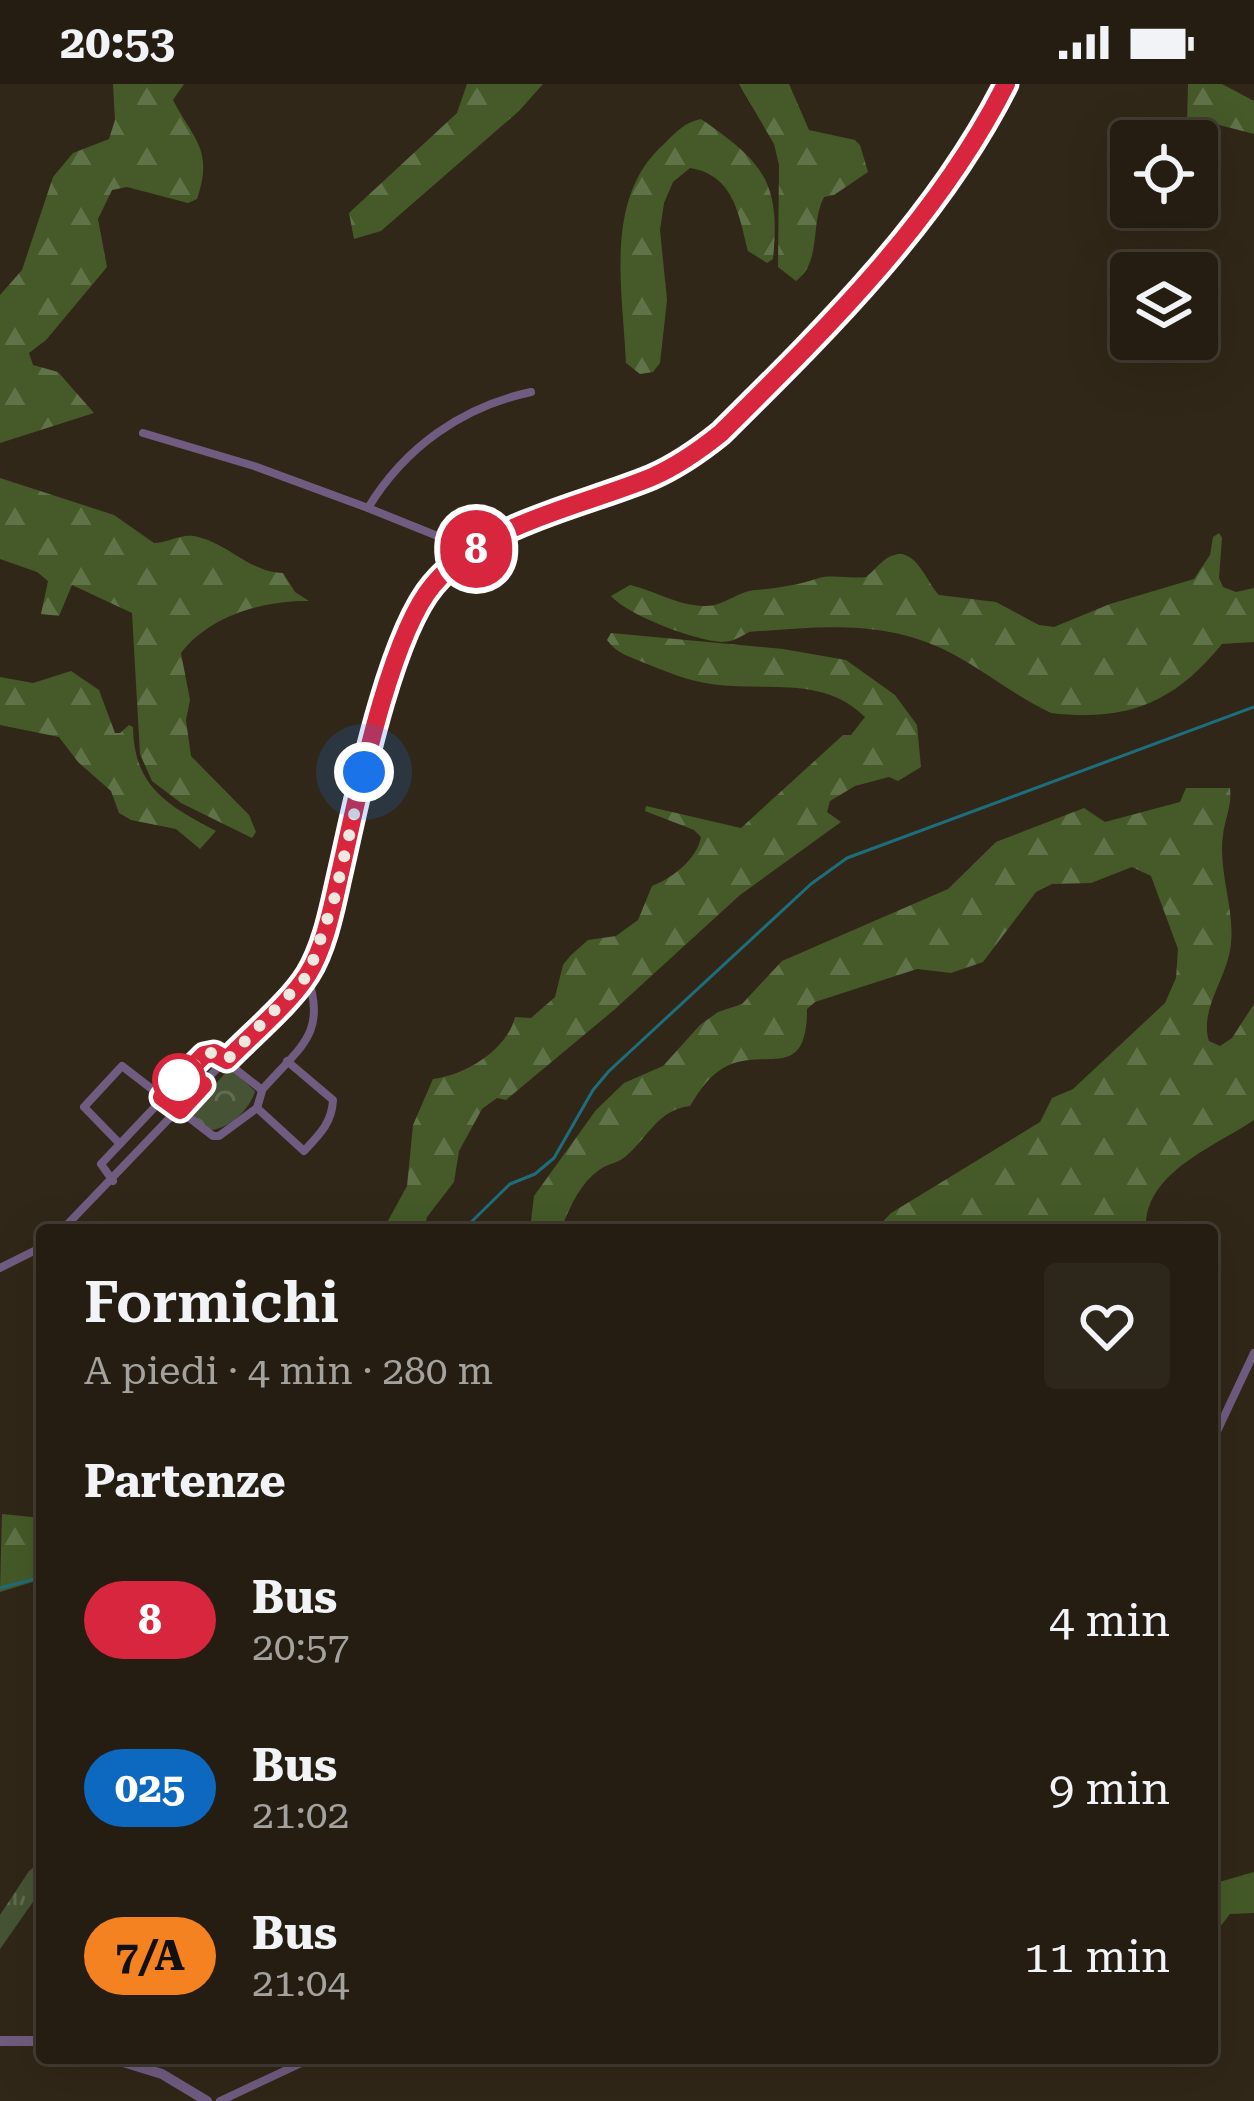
<!DOCTYPE html>
<html lang="it">
<meta charset="utf-8">
<style>
:root{--surface:#251d12;--page:#2d261b;--text:#f1f3f6;--muted:#a3a29f;--line:#423b32}
body{margin:0;font-family:"Roboto Serif",serif;background:var(--page);color:var(--text);height:100vh;display:flex;flex-direction:column;font-size:45px;white-space:nowrap}
*{box-sizing:border-box;margin:0}
p{font-size:39px;color:var(--muted)}
.icon{flex:none;width:66px;height:66px;fill:none;stroke:currentColor;stroke-width:2;stroke-linecap:round;stroke-linejoin:round}
.map{position:relative;flex:1;overflow:hidden}
.sheet{position:absolute;left:36px;top:1140px;width:1182px;height:840px;display:flex;flex-direction:column;background:var(--surface);border-radius:12px;box-shadow:0 12px 48px #0002,0 0 0 3px var(--line)}
.sheet>*{flex:none}
.badge{padding:0 24px;border-radius:39px;font-size:42px;line-height:78px}
.tools{position:absolute;left:1110px;top:36px;display:grid;gap:24px}
.tools a{display:grid;place-items:center;width:108px;height:108px;border-radius:12px;background:var(--surface);box-shadow:0 12px 48px #0002,0 0 0 3px var(--line);font-size:60px}
.you{position:absolute;width:60px;height:60px;margin:-30px;border:9px solid #fff;border-radius:50%;background:#1a73e8;box-shadow:0 0 0 18px #1a73e833}
.map>.badge{position:absolute;translate:-50% -50%;box-shadow:0 0 0 6px #fff}
h2{padding:0 48px;font-size:45px;line-height:108px}
.round{display:grid;place-items:center;flex:none;width:126px;height:126px;border-radius:12px;background:var(--page)}
.overview{display:flex;align-items:center;justify-content:space-between;height:204px;padding:0 48px}
h1{font-size:57px;font-weight:600;line-height:90px}
ul{padding:0;list-style:none}
li{display:flex;align-items:center;gap:36px;height:168px;padding:0 48px}
li div{flex:1}
li b{display:block;font-size:45px}
li em{font-style:normal}
li .badge{min-width:132px;font-weight:700;text-align:center}
.status{display:flex;justify-content:space-between;align-items:center;height:84px;padding:0 60px;background:var(--surface);direction:ltr}
.status svg{height:33px;fill:currentColor}
.map>svg:first-child{display:block}
.grass{fill:url(#grass-tufts)}
.forest{fill:url(#forest-firs)}
.park{fill:url(#park-crowns)}
.lines{fill:none;stroke-linecap:round;stroke-linejoin:round}
.stream{stroke:#1d6e7d;stroke-width:3}
.minor{stroke:#705c81;stroke-width:8}
.tertiary{stroke:#705c81;stroke-width:10}
.line-casing{stroke:#fff;stroke-width:27}
.line{stroke:#d7263d;stroke-width:18}
.walk{stroke:#efe8df;stroke-width:12;stroke-dasharray:0 21.6}
.stop-dot{fill:#fff;stroke:#d7263d;stroke-width:6}
</style>
<div class="status"><b>20:53</b><svg viewBox="0 0 49 12"><path d="M0 12V9h3v3zM5 12V6h3v6zM10 12V3h3v9zM15 12V0h3v12zM26 1h20v11H26zM47 4h2v5h-2z"/></svg></div>
<div class="map">
<svg width="1254" height="2017" viewBox="0 0 1254 2017">
<defs>
<pattern id="grass-tufts" width="24" height="20" patternUnits="userSpaceOnUse" patternTransform="scale(3)"><rect width="24" height="20" fill="#465435"/><path d="M3 7l-1-3M5 7V3M7 7l1-3M15 17l-1-3M17 17v-4M19 17l1-3" fill="none" stroke="#616d52"/></pattern>
<pattern id="forest-firs" width="22" height="20" patternUnits="userSpaceOnUse" patternTransform="scale(3)"><rect width="22" height="20" fill="#455a28"/><path d="M5 1l3.5 6h-7zM16 11l3.5 6h-7z" fill="#607247"/></pattern>
<pattern id="park-crowns" width="20" height="18" patternUnits="userSpaceOnUse" patternTransform="scale(3)"><rect width="20" height="18" fill="#465435"/><path d="M2 6a3 3 0 1 1 6 0M12 15a3 3 0 1 1 6 0" fill="none" stroke="#616d52"/></pattern>
</defs>
<rect width="100%" height="100%" fill="#312718"/>
<!-- grass -->
<polygon class="grass" points="42,1777 42,1805 0,1865 0,1831 29,1787"/>
<!-- forest -->
<g class="forest">
<path d="M113,0H184L173,16C193,55 214,65 197,115L188,119L127,103L112,106L98,135L107,183L46,256L29,269L33,281L58,288L94,329L0,359V211L22,186L53,93L73,69L109,55L115,36Z"/>
<polygon points="467,0 543,0 519,27 381,147 354,155 349,129 457,29"/>
<path d="M739,0H789L809,46L855,56L860,61L868,88L834,111L824,113C810,139 822,178 796,197L778,183L779,81L774,60Z"/>
<polygon points="1188,0 1222,0 1254,17 1254,50 1208,38 1180,57 1163,57 1187,38"/>
<path d="M701,35C763,78 781,98 773,175L767,179L748,167C739,131 734,91 690,84L673,98L664,119L660,146L667,216L660,279L653,288L640,290L626,279C623,206 603,114 664,60C676,48 685,38 701,35Z"/>
<path d="M0,394L114,431L154,459C166,459 181,450 193,452C226,457 250,489 283,489L295,508L309,517C264,516 209,532 181,569L190,616L186,636L191,672L249,731L256,748L252,754L181,719L152,697L140,670L132,529L72,501L59,532L41,530L48,497L37,488L0,475Z"/>
<path d="M1219,449L1222,454L1219,494L1223,503L1236,508L1254,504V558L1222,560C1174,619 1127,638 1051,629C1014,612 982,584 945,566C881,535 817,543 749,548C739,554 732,558 721,558C694,556 629,532 611,512L630,501C655,507 677,521 703,522C724,523 737,507 756,506C779,504 798,501 819,494C832,490 852,495 866,493C874,487 881,477 889,473C916,460 925,497 939,511L996,518L1039,541L1054,543L1110,520L1194,495L1210,471L1213,453Z"/>
<path d="M611,549L783,565L846,576L895,611L917,641L921,683L898,697L889,693L855,702L830,717L827,728L841,738L740,811L614,926L506,1016L497,1014L482,1025L459,1067L454,1098L427,1133L424,1146H383L407,1102L413,1041L433,995C465,991 507,966 515,933L531,934L555,913L563,881L570,872L588,856L616,852L638,836L652,802C673,794 697,775 701,753L694,746L645,727L646,722L741,744L843,651H851L865,633C823,591 766,608 711,600C689,597 667,588 647,580C631,573 617,570 607,556Z"/>
<path d="M71,587L99,606L115,649H120L129,641L133,643C134,703 167,721 216,747L200,765L176,745L131,736L119,729L111,707L78,678L59,653L0,641V593L33,599Z"/>
<path d="M1186,704H1230C1232,722 1225,734 1223,751C1217,791 1240,835 1228,875C1221,901 1200,930 1209,957L1220,962L1232,954L1254,920V1036C1214,1063 1143,1089 1146,1146C1116,1146 1067,1139 1040,1146H875L891,1129L1040,1038L1052,1014L1073,1005L1165,919L1176,894L1178,865L1151,792L1132,783L1091,799L1052,800L1036,808L983,878L951,889L917,885L815,918L807,925C807,998 767,964 729,981C710,990 701,1004 690,1022C657,1026 648,1054 625,1073C618,1079 607,1080 599,1086C581,1099 571,1120 563,1140L565,1146H530L534,1112L596,1026L624,999L663,982L700,941L718,928L742,920L782,877L948,805L996,758L1084,724L1105,738L1180,718Z"/>
<polygon points="2,1430 42,1434 42,1495 0,1508"/>
<polygon points="1254,1788 1254,1829 1230,1830 1212,1853 1212,1800"/>
</g>
<!-- park -->
<path class="park" d="M230,984L255,1007C250,1025 230,1044 211,1046L189,1029Z"/>
<g class="lines">
<!-- stream -->
<g class="stream">
<polyline points="463,1146 510,1100 535,1090 554,1074 593,1006 609,987 811,800 847,774 1254,623"/>
<polyline points="0,1504 42,1493"/>
</g>
<!-- minor -->
<g class="minor">
<polyline points="143,349 254,382 368,424 450,457 461,474"/>
<path d="M368,424C405,363 462,323 531,308"/>
<path d="M257,1024L304,1067C319,1051 332,1039 333,1016L287,977"/>
<polyline points="120,1060 84,1023 122,982 213,1052 219,1052 257,1024 262,1007"/>
<path d="M113,1097L101,1080L204,971L215,969L262,1006C299,963 328,951 307,891"/>
<path d="M62,1146L307,891L334,816L355,722L399,568L413,533L434,499L454,479L500,452L654,392L696,369L721,349C827,245 939,134 1005,0"/>
<polyline points="0,1184 42,1163"/>
<polyline points="1212,1358 1254,1269"/>
<polyline points="220,2017 312,1974"/>
</g>
<!-- tertiary -->
<g class="tertiary">
<polyline points="0,1957 42,1957"/>
<polyline points="110,1974 162,1990 207,2017"/>
</g>
</g>
<g class="lines">
<!-- line casing -->
<g class="line-casing">
<path id="line" d="M203,1001L180,1026L162,1013L204,971L214,969L227,976C251,951 290,919 308,890C326,861 333,819 341,785C357,715 389,553 433,501C486,438 580,423 652,393C677,382 700,366 721,349C827,244 938,135 1006,0"/>
</g>
<!-- line -->
<use href="#line" class="line"/>
<!-- walk -->
<polyline class="walk" points="179,996 209,968 227,976 308,891 334,816 364,688"/>
</g>
<!-- markers -->
<circle class="stop-dot" cx="179" cy="996" r="24"/>
</svg>
<div class="tools">
<a><svg class="icon" aria-label="locate" viewBox="0 0 24 24"><circle cx="12" cy="12" r="6"/><path d="M12 2v4M12 18v4M2 12h4M18 12h4"/></svg></a>
<a><svg class="icon" aria-label="layers" viewBox="0 0 24 24"><path d="M12 4l9 5-9 5-9-5zM3 14l9 5 9-5"/></svg></a>
</div>
<div class="you" style="left:364px;top:688px"></div>
<b class="badge" style="left:476px;top:465px;background:#d7263d;color:#fff">8</b>
<section class="sheet">
<div class="overview"><div><h1>Formichi</h1><p>A piedi · 4 min · 280 m</p></div><a class="round"><svg class="icon" aria-label="heart" viewBox="0 0 24 24"><path d="M12 20l-8-8c-3-5 5-10 8-4 3-6 11-1 8 4z"/></svg></a></div>
<h2>Partenze</h2>
<ul>
<li><span class="badge" style="background:#d7263d;color:#fff">8</span><div><b>Bus</b><p>20:57</p></div><em>4 min</em></li>
<li><span class="badge" style="background:#0c69bf;color:#fff">025</span><div><b>Bus</b><p>21:02</p></div><em>9 min</em></li>
<li><span class="badge" style="background:#f58220;color:#111">7/A</span><div><b>Bus</b><p>21:04</p></div><em>11 min</em></li>
</ul>
</section>
</div>
